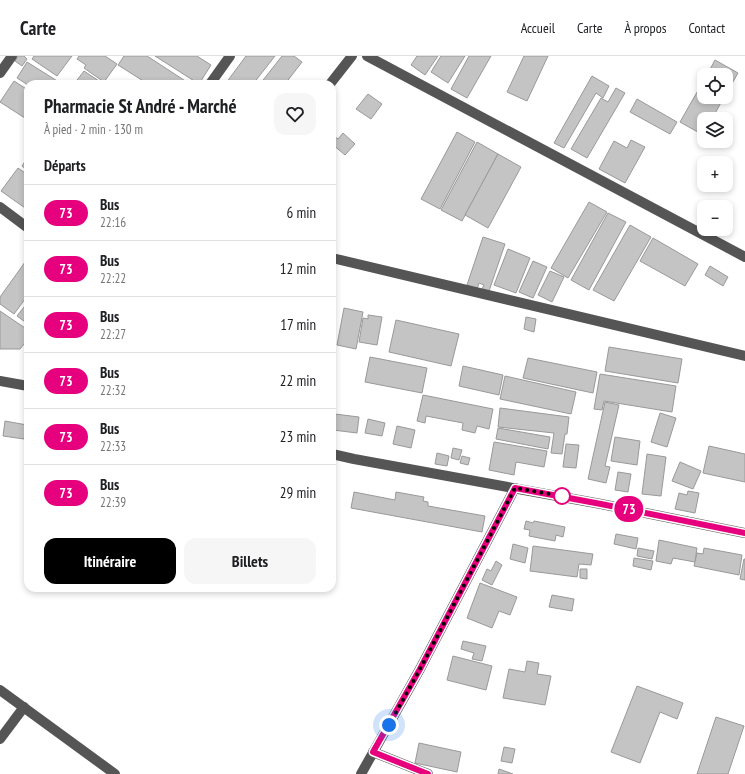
<!DOCTYPE html>
<html lang="fr">
<meta charset="utf-8">
<style>
:root{--surface:#fff;--page:#f6f6f6;--text:#202124;--muted:#757577;--line:#e0e0e0;--accent:#000}
body{margin:0;font-family:"PT Sans Narrow",sans-serif;background:var(--page);color:var(--text);height:100vh;display:flex;flex-direction:column;font-size:15px;white-space:nowrap}
*{box-sizing:border-box;margin:0}
p{font-size:13px;color:var(--muted)}
.icon{flex:none;width:22px;height:22px;fill:none;stroke:currentColor;stroke-width:2;stroke-linecap:round;stroke-linejoin:round}
.map{position:relative;flex:1;overflow:hidden}
.side{position:absolute;left:24px;top:24px;width:312px;height:512px;display:flex;flex-direction:column;background:var(--surface);border-radius:12px;box-shadow:0 2px 6px #0003}
.side>*{flex:none}
.badge{padding:0 8px;border-radius:13px;font-size:14px;line-height:26px}
.buttons{position:absolute;left:697px;top:12px;display:grid;gap:8px}
.buttons a{display:grid;place-items:center;width:36px;height:36px;border-radius:8px;background:var(--surface);box-shadow:0 2px 6px #0003;font-size:20px}
.you{position:absolute;width:20px;height:20px;margin:-10px;border:3px solid #fff;border-radius:50%;background:#1a73e8;box-shadow:0 0 0 6px #1a73e833}
.map>.badge{position:absolute;translate:-50% -50%;box-shadow:0 0 0 2px #fff}
h2{padding:0 20px;font-size:15px;line-height:36px}
.round{display:grid;place-items:center;flex:none;width:42px;height:42px;border-radius:12px;background:var(--page)}
.headline{display:flex;align-items:center;justify-content:space-between;height:68px;padding:0 20px}
h1{font-size:19px;font-weight:800;line-height:30px}
.button{display:flex;gap:8px;margin-top:auto;padding:8px 20px}
.button a{flex:1;height:46px;border-radius:12px;background:var(--accent);color:#fff;font-size:16px;font-weight:800;line-height:46px;text-align:center}
.button a+a{background:var(--page);color:var(--text)}
ul{padding:0;list-style:none}
li{display:flex;align-items:center;gap:12px;height:56px;padding:0 20px;border-top:1px solid var(--line)}
li div{flex:1}
li b{display:block;font-size:15px}
li em{font-style:normal}
li .badge{min-width:44px;font-weight:700;text-align:center}
header{display:flex;align-items:center;gap:24px;box-sizing:border-box;height:56px;padding:0 20px;background:var(--surface);border-bottom:1px solid var(--line)}
header strong{font-size:19px}
nav{display:flex;gap:22px;margin-inline-start:auto;font-size:14px}
.map>svg:first-child{display:block}
.building{fill:#c4c4c4;stroke:#999}
.lines{fill:none;stroke-linecap:round;stroke-linejoin:round}
.minor{stroke:#555;stroke-width:10}
.line-casing{stroke:#fff;stroke-width:9}
.line{stroke:#e6007e;stroke-width:6}
.walk{stroke:#000;stroke-width:4;stroke-dasharray:0 7.2}
.stop-dot{fill:#fff;stroke:#e6007e;stroke-width:2}
</style>
<header>
<strong>Carte</strong>
<nav><a>Accueil</a><a>Carte</a><a>À propos</a><a>Contact</a></nav>
</header>
<div class="map">
<svg width="745" height="718" viewBox="0 0 745 718">
<rect width="100%" height="100%" fill="#fff"/>
<!-- building -->
<g class="building">
<polygon points="18,0 24,0 27,3 22,10 15,5"/>
<polygon points="34,0 72,0 57,20 32,3"/>
<polygon points="79,0 105,0 117,8 104,26 84,12 86,9 77,3"/>
<polygon points="124,0 147,0 190,28 148,28 118,9"/>
<polygon points="155,0 197,0 211,9 199,28"/>
<polygon points="246,0 275,0 253,28 227,28 226,27"/>
<polygon points="282,0 294,0 302,6 285,28 260,28"/>
<polygon points="417,0 438,0 425,19 411,9"/>
<polygon points="441,0 465,0 448,27 431,16"/>
<polygon points="469,0 491,0 467,42 451,33"/>
<polygon points="524,0 548,0 527,45 507,36"/>
<polygon points="715,4 738,17 726,38 726,19 707,19"/>
<polygon points="27,6 62,28 28,29 17,22"/>
<polygon points="84,15 102,27 102,28 74,28"/>
<polygon points="592,20 609,30 603,42 596,37 564,92 554,87"/>
<polygon points="704,24 704,41 724,41 712,63 704,63 704,76 703,79 680,66"/>
<polygon points="14,25 28,34 28,64 0,46"/>
<polygon points="616,32 625,37 587,102 571,93 601,42 608,46"/>
<polygon points="368,38 382,48 371,63 356,53"/>
<polygon points="637,43 677,66 670,78 630,56"/>
<polygon points="457,76 475,86 440,153 421,143"/>
<polygon points="343,77 355,88 345,99 332,88 332,85 335,81 338,83"/>
<polygon points="631,84 645,91 625,127 599,113 614,85 627,92"/>
<polygon points="477,86 498,98 462,165 441,154"/>
<polygon points="498,98 521,111 488,172 465,159"/>
<polygon points="28,101 28,115 22,110"/>
<polygon points="18,112 28,119 28,154 1,135"/>
<polygon points="589,146 607,156 568,222 551,212"/>
<polygon points="608,157 626,166 589,234 571,224"/>
<polygon points="630,169 651,181 614,245 593,234"/>
<polygon points="483,181 505,188 489,235 482,233 484,229 479,227 477,233 467,229"/>
<polygon points="653,182 698,208 685,230 640,205"/>
<polygon points="508,193 530,202 516,237 494,229"/>
<polygon points="28,202 28,239 14,258 0,248 0,241"/>
<polygon points="533,205 547,211 533,242 519,236"/>
<polygon points="710,210 728,221 723,230 705,219"/>
<polygon points="550,215 564,221 552,246 538,239"/>
<polygon points="28,246 28,268 17,260"/>
<polygon points="344,252 363,256 356,293 337,289"/>
<polygon points="0,255 28,274 28,283 20,293 0,293"/>
<polygon points="368,259 382,261 377,289 359,286 363,262 368,263"/>
<polygon points="526,261 536,263 534,276 524,273"/>
<polygon points="396,264 459,278 451,310 389,296"/>
<polygon points="609,291 682,303 678,327 605,315"/>
<polygon points="370,301 427,312 422,337 365,326"/>
<polygon points="528,302 597,316 593,337 523,322"/>
<polygon points="463,310 503,319 499,339 459,330"/>
<polygon points="600,318 676,330 672,356 604,345 602,354 594,353"/>
<polygon points="505,320 576,336 571,358 500,343"/>
<polygon points="423,339 493,353 489,373 477,370 475,377 462,374 463,367 426,360 425,367 417,365"/>
<polygon points="605,346 619,349 605,410 610,411 606,427 588,423"/>
<polygon points="500,352 569,361 567,378 565,378 562,398 551,397 554,377 498,371"/>
<polygon points="660,357 676,362 667,391 651,386"/>
<polygon points="332,358 335,358 333,375 332,375"/>
<polygon points="335,358 359,361 357,377 333,374"/>
<polygon points="368,363 385,367 382,380 365,377"/>
<polygon points="5,365 27,369 24,383 3,380"/>
<polygon points="397,370 415,374 411,392 393,388"/>
<polygon points="498,372 550,381 548,393 496,383"/>
<polygon points="615,381 640,385 637,409 611,405"/>
<polygon points="494,386 547,395 544,411 516,406 514,419 489,414"/>
<polygon points="566,388 579,389 576,412 563,411"/>
<polygon points="709,390 745,398 745,426 703,417"/>
<polygon points="453,392 462,394 459,404 451,402"/>
<polygon points="437,397 449,400 447,410 435,408"/>
<polygon points="647,398 666,401 661,440 642,438"/>
<polygon points="462,400 470,402 468,409 460,407"/>
<polygon points="680,406 701,415 693,433 672,425"/>
<polygon points="618,416 631,418 628,436 615,434"/>
<polygon points="688,435 699,437 695,457 675,453 679,437 687,439"/>
<polygon points="354,436 395,444 396,436 424,441 423,445 428,446 428,450 485,460 482,476 351,452"/>
<polygon points="526,465 533,467 534,465 565,471 563,481 556,479 555,485 529,480 530,474 524,473"/>
<polygon points="616,478 638,482 636,493 614,488"/>
<polygon points="659,484 697,492 695,506 673,502 671,508 656,505"/>
<polygon points="513,488 528,492 525,507 510,503"/>
<polygon points="533,490 593,498 591,509 579,508 577,521 530,515"/>
<polygon points="638,492 654,495 652,503 637,500"/>
<polygon points="704,492 742,499 739,519 694,510 697,497 703,498"/>
<polygon points="634,502 653,505 651,514 633,510"/>
<polygon points="744,503 745,503 745,524 740,523"/>
<polygon points="496,505 502,509 492,529 482,524 487,513 491,515"/>
<polygon points="580,513 587,513 587,523 580,522"/>
<polygon points="480,527 517,541 510,559 499,555 492,572 467,562"/>
<polygon points="552,539 574,543 572,555 549,551"/>
<polygon points="463,585 486,590 482,605 472,603 474,597 461,593"/>
<polygon points="453,600 492,610 486,634 447,624"/>
<polygon points="527,605 539,607 537,618 551,620 545,649 503,642 509,613 525,616"/>
<polygon points="637,630 683,647 677,663 660,656 640,707 611,696"/>
<polygon points="716,661 744,670 728,718 697,718"/>
<polygon points="419,687 461,696 457,716 415,707"/>
<polygon points="504,691 515,693 512,707 501,705"/>
<polygon points="499,713 513,718 498,718"/>
</g>
<g class="lines">
<!-- minor -->
<g class="minor">
<polyline points="367,0 745,201"/>
<polyline points="0,17 12,0"/>
<polyline points="210,28 230,0"/>
<polyline points="330,28 352,0"/>
<polyline points="0,151 28,172"/>
<polyline points="332,202 745,300"/>
<polyline points="0,325 28,330"/>
<polyline points="332,398 354,403 601,448 745,477"/>
<polyline points="0,634 115,718"/>
<polyline points="0,683 24,651"/>
<polyline points="373,696 428,718"/>
<polyline points="361,718 420,613 515,432"/>
</g>
</g>
<g class="lines">
<!-- line casing -->
<g class="line-casing">
<polyline id="line" points="428,718 373,696 420,613 515,432 601,448 745,477"/>
</g>
<!-- line -->
<use href="#line" class="line"/>
<!-- walk -->
<polyline class="walk" points="389,669 420,613 515,432 562,440"/>
</g>
<!-- markers -->
<circle class="stop-dot" cx="562" cy="440" r="8"/>
</svg>
<div class="buttons">
<a><svg class="icon" aria-label="locate" viewBox="0 0 24 24"><circle cx="12" cy="12" r="6"/><path d="M12 2v4M12 18v4M2 12h4M18 12h4"/></svg></a>
<a><svg class="icon" aria-label="layers" viewBox="0 0 24 24"><path d="M12 4l9 5-9 5-9-5zM3 14l9 5 9-5"/></svg></a>
<a>+</a>
<a>−</a>
</div>
<div class="you" style="left:389px;top:669px"></div>
<b class="badge" style="left:629px;top:453px;background:#e6007e;color:#fff">73</b>
<section class="side">
<div class="headline"><div><h1>Pharmacie St André - Marché</h1><p>À pied · 2 min · 130 m</p></div><a class="round"><svg class="icon" aria-label="heart" viewBox="0 0 24 24"><path d="M12 20l-8-8c-3-5 5-10 8-4 3-6 11-1 8 4z"/></svg></a></div>
<h2>Départs</h2>
<ul>
<li><span class="badge" style="background:#e6007e;color:#fff">73</span><div><b>Bus</b><p>22:16</p></div><em>6 min</em></li>
<li><span class="badge" style="background:#e6007e;color:#fff">73</span><div><b>Bus</b><p>22:22</p></div><em>12 min</em></li>
<li><span class="badge" style="background:#e6007e;color:#fff">73</span><div><b>Bus</b><p>22:27</p></div><em>17 min</em></li>
<li><span class="badge" style="background:#e6007e;color:#fff">73</span><div><b>Bus</b><p>22:32</p></div><em>22 min</em></li>
<li><span class="badge" style="background:#e6007e;color:#fff">73</span><div><b>Bus</b><p>22:33</p></div><em>23 min</em></li>
<li><span class="badge" style="background:#e6007e;color:#fff">73</span><div><b>Bus</b><p>22:39</p></div><em>29 min</em></li>
</ul>
<div class="button"><a>Itinéraire</a><a>Billets</a></div>
</section>
</div>
